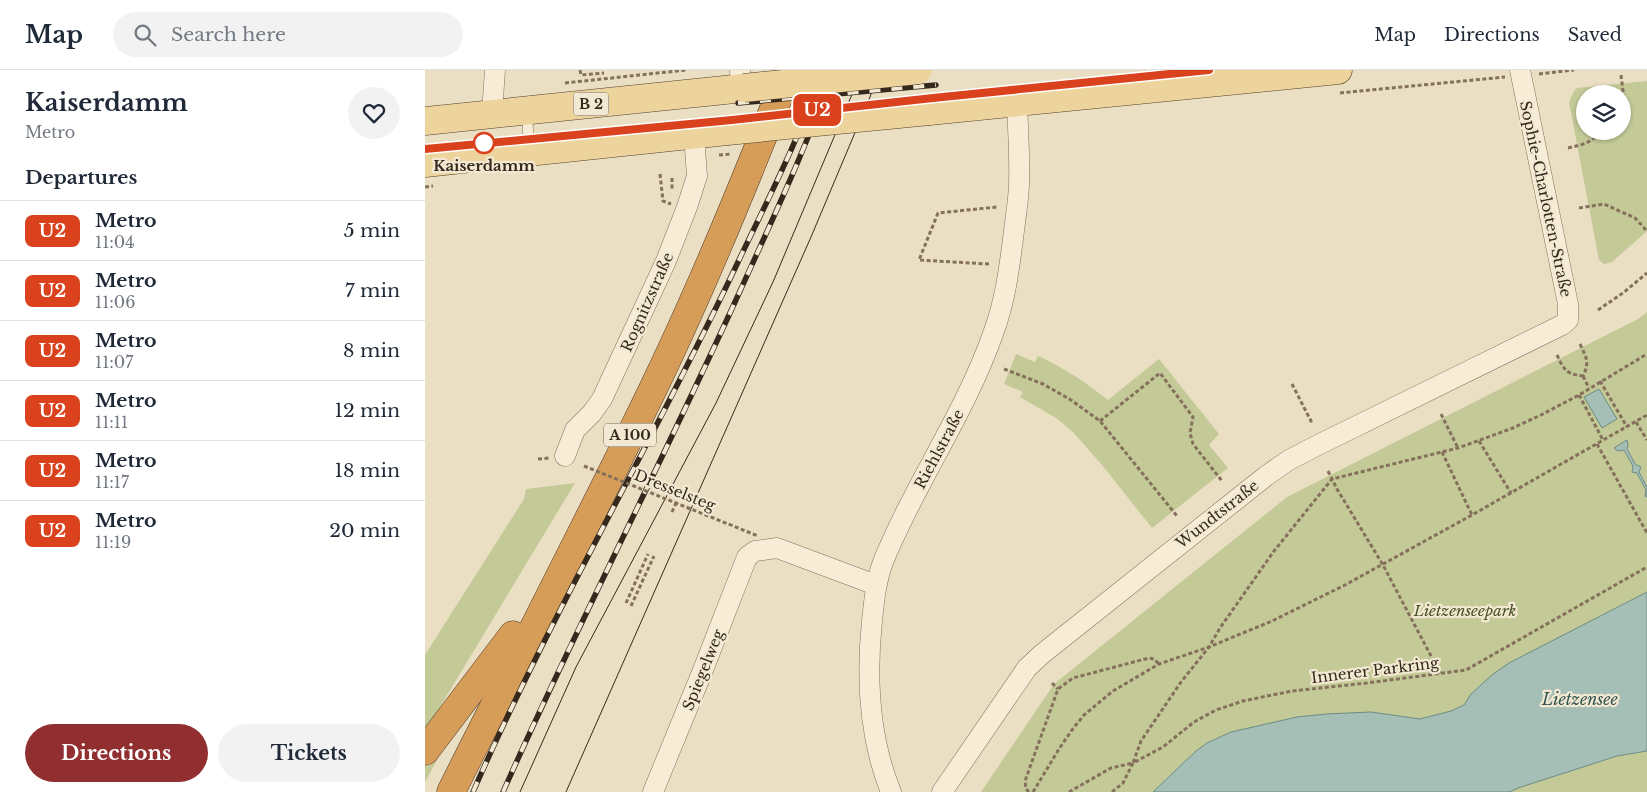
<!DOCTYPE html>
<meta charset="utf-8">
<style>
:root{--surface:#fff;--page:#f2f2f3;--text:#1f2937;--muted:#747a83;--line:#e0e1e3;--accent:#902e30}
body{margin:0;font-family:"Libre Baskerville",serif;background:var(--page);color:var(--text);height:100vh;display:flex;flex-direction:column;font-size:19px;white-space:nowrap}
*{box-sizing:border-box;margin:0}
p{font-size:16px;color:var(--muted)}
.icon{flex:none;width:28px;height:28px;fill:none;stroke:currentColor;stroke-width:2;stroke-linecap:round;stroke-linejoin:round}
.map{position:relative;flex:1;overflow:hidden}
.sheet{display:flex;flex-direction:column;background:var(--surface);width:425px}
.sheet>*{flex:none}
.badge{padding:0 10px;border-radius:8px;font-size:18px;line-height:32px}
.buttons{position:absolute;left:1151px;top:15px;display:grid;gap:10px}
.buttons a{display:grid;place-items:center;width:55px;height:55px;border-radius:50%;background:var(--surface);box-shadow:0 1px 4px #0004;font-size:25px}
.map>.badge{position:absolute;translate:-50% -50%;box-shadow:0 0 0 2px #fff}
h2{padding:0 25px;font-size:19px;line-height:45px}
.round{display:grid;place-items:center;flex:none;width:52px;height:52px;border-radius:26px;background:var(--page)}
.headline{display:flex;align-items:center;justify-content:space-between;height:85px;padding:0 25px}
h1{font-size:24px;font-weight:800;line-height:38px}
.cta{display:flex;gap:10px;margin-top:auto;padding:10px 25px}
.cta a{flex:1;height:58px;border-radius:30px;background:var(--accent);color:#fff;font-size:20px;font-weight:800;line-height:58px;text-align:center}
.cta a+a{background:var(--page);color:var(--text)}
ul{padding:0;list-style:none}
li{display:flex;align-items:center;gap:15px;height:60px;padding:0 25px;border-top:1px solid var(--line)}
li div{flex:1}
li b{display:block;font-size:19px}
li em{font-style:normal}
li .badge{min-width:55px;font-weight:700;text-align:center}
header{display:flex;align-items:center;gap:30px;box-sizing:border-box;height:70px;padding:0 25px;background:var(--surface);border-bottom:1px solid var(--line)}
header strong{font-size:24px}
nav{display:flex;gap:28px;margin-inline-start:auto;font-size:18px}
.search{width:350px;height:45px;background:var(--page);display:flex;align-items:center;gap:12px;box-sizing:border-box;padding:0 18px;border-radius:28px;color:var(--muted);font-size:19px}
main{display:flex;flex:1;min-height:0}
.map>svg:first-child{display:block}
.green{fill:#c3c997;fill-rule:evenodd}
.water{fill:#a5beb6;stroke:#6c8c84}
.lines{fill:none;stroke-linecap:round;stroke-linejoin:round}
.service-casing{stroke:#84705b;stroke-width:11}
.minor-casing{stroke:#84705b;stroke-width:21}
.primary-casing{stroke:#523f2f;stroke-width:29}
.motorway-casing{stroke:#523f2f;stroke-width:29}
.path{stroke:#84705b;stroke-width:3;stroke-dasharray:4 2.5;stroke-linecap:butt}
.service{stroke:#f7ecd5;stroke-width:10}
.minor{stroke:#f7ecd5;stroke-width:20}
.primary{stroke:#edd39c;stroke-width:28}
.motorway{stroke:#d69d58;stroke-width:28}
.tram{stroke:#35291e;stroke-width:1}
.rail-casing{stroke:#35291e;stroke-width:5.5}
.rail{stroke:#f3e9d2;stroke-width:4;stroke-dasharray:11;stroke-linecap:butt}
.primary-bridge-casing{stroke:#523f2f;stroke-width:29;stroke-linecap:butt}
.path-bridge{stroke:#84705b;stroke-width:3;stroke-dasharray:4 2.5;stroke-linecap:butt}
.primary-bridge{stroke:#edd39c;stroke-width:28}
.line-casing{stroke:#fff;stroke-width:11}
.line{stroke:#da421e;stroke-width:8}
.stop-dot{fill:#fff;stroke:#da421e;stroke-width:2.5}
.labels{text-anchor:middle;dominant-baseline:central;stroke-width:4.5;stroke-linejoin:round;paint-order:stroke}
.shield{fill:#f3e9d2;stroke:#6e6354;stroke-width:1}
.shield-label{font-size:14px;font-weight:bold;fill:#35291e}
.stop-label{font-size:15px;font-weight:bold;fill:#35291e;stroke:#f3e9d2}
.street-label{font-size:15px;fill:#35291e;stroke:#f3e9d2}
.park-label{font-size:15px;font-style:italic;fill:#465026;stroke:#f3e9d2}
.water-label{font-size:16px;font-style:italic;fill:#2e5451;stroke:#f3e9d2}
</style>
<header>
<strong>Map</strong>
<div class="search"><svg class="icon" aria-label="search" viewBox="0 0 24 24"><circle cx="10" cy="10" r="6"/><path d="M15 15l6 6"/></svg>Search here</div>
<nav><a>Map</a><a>Directions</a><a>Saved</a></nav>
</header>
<main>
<section class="sheet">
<div class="headline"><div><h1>Kaiserdamm</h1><p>Metro</p></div><a class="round"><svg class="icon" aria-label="heart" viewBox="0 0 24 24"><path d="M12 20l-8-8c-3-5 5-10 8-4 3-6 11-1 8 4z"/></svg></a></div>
<h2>Departures</h2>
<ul>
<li><span class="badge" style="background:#da421e;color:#fff">U2</span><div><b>Metro</b><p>11:04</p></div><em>5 min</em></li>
<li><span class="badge" style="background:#da421e;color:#fff">U2</span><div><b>Metro</b><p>11:06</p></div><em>7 min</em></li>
<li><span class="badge" style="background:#da421e;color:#fff">U2</span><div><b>Metro</b><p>11:07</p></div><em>8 min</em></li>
<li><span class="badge" style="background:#da421e;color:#fff">U2</span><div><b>Metro</b><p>11:11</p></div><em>12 min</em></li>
<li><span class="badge" style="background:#da421e;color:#fff">U2</span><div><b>Metro</b><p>11:17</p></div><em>18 min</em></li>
<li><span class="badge" style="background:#da421e;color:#fff">U2</span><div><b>Metro</b><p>11:19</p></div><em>20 min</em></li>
</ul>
<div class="cta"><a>Directions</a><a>Tickets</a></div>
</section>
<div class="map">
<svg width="1222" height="722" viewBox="0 0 1222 722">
<rect width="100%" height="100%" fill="#ebdfc3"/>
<!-- green -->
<g class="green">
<path d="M1222,11V161L1187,192L1179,194L1174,190L1144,32L1149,21L1152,18ZM1160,24H1198V61H1160Z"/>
<polygon points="1222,242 1222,722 556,722 629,614 862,427 1213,249"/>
<path d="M591,284L610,292L613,286C640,298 660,312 683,330L734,289L794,364L784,375L803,398L727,458L677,395L647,361L631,348L595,327L598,322L579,314Z"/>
<polygon points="150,413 10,645 0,658 0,585 99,429 101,419"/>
<polygon points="28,660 0,712 0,695"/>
</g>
<!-- water -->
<g class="water">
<polygon points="1174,319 1192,349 1177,358 1159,327"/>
<polygon points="1202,370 1203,375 1202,379 1210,394 1216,397 1214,402 1222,417 1222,427 1220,426 1221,420 1212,403 1207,402 1208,396 1199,380 1193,381 1189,378"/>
<polygon points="1222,522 1222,681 1192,686 1093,718 1085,722 728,722 771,681 782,673 806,662 872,647 901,644 946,642 995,649 1026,641 1039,635 1046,624 1068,604 1084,593"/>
</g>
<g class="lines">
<!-- service casing -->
<g class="service-casing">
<polyline id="service" points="102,41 104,81"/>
</g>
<!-- minor casing -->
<g class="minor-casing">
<g id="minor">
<polyline points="315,0 316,18"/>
<polyline points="67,43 70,0"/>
<polyline points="140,386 150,360 167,343 177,329 241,191 262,137 272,106 269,65"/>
<polyline points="228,722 278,600 322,487 330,481 352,478 451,515"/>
<path d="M466,722C444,668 441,609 447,551C449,531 451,511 458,492C490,413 541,342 569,261C580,231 584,200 588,169C590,151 593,134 594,116C595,88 593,61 592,33"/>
<polyline points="517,722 602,598 617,584 841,406 864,390 893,375 1137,255 1143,250 1143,234 1095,0"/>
</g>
</g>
<!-- primary casing -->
<g class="primary-casing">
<g id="primary">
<polyline points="504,41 913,0"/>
<polyline points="0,51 319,18"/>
<polyline points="0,93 302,61"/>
</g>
</g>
<!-- motorway casing -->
<g class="motorway-casing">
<g id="motorway">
<polyline points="0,681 88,565"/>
<path d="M26,722C93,588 162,455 227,321C278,216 322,108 364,0"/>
</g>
</g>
<!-- path -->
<g class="path">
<polyline points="155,0 156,5 179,3"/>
<polyline points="1114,4 1149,0"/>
<polyline points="1196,5 1198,21 1198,25"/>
<polyline points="140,13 261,0"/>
<polyline points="915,23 1080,7"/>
<path d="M1143,78C1156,75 1167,73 1176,61"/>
<polyline points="235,104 238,131 246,134"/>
<polyline points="247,108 247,120"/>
<polyline points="0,117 8,116"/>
<polyline points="1154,138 1179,134 1210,148 1222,161"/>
<polyline points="564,194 494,190 513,143 572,137"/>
<polyline points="1173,240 1198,223 1222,203"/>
<path d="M1155,274C1161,287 1165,292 1158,306"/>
<path d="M1132,285C1139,300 1141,304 1158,306"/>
<polyline points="579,299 618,314 646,330 675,351 752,446"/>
<polyline points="1158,306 1164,318"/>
<polyline points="1175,311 1202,357"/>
<polyline points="867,314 887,353"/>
<polyline points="1154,325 1178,370"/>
<polyline points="1016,344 1033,378"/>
<polyline points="675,351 735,303 768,347 765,363 768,374 797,411"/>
<polyline points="1211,352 1222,370"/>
<polyline points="1054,371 1086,423"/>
<polyline points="1172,374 1222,463"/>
<polyline points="1017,382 1047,445"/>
<polyline points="113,389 124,388"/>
<polyline points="903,401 912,419 958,495 1015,603"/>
<polyline points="247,442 251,433"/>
<polyline points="201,533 223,484"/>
<polyline points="206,536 229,486"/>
<polyline points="627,613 633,619"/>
<polyline points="604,722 601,719 600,711 633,619 648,608 724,588 729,589 734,594"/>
<polyline points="608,722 634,679 647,660 659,645 688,621 734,594 784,577 847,551 920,515 1047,445 1222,345"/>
<polyline points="644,722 686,698 708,693 716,671 756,612 784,577 795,558 849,481 907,409 1033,378 1088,358 1116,345 1154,325 1222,284"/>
<polyline points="687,722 698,713 708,693 738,677 769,652 791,640 818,631 867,621 942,613 1041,600 1222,497"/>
</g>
<!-- service -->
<use href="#service" class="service"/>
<!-- minor -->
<use href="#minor" class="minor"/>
<!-- primary -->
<use href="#primary" class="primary"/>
<!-- motorway -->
<use href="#motorway" class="motorway"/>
<!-- tram -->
<g class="tram">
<polyline points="95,722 151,597 291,333 348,212 428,22 435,0"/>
<polyline points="141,722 386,167 445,27 454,0"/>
</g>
<!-- rail casing -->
<g class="rail-casing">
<g id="rail">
<polyline points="313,33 511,15"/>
<polyline points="307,50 508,28"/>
<path d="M48,722C127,541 229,371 313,192C343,129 376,66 397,0"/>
<path d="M78,722C153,553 239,389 315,221C348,148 383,75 408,0"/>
</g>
</g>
<!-- rail -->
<use href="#rail" class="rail"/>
<!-- primary-bridge casing -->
<g class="primary-bridge-casing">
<g id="primary-bridge">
<polyline points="319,18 493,0"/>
<polyline points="302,61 504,41"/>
</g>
</g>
<!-- path-bridge -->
<g class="path-bridge">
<polyline points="294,85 306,84"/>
<polyline points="159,396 333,466"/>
</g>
<!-- primary-bridge -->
<use href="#primary-bridge" class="primary-bridge"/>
</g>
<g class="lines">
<!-- line casing -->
<g class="line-casing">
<polyline id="line" points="0,79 307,50 508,28 784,0"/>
</g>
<!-- line -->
<use href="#line" class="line"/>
</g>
<!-- markers -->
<circle class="stop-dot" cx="59" cy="73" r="10"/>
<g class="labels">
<!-- shield labels -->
<g class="shield">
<rect x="148.5" y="22.5" width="35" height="23" rx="4"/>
<rect x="179" y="353.5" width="52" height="23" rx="4"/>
</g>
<g class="shield-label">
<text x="166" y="34">B 2</text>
<text x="205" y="365">A 100</text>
</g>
<!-- stop labels -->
<g class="stop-label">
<text x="59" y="95">Kaiserdamm</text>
</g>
<!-- street labels -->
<g class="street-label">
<text transform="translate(1121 129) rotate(78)">Sophie-Charlotten-Straße</text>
<text transform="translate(222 232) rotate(-66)">Rognitzstraße</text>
<text transform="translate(514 379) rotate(-62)">Riehlstraße</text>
<text transform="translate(250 420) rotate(22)">Dresselsteg</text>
<text transform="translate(792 444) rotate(-38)">Wundtstraße</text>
<text transform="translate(278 600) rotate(-68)">Spiegelweg</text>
<text transform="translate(950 600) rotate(-7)">Innerer Parkring</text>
</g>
<!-- park labels -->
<g class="park-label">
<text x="1040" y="540">Lietzenseepark</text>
</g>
<!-- water labels -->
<g class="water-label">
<text x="1155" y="629">Lietzensee</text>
</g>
</g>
</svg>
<div class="buttons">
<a><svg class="icon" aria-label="layers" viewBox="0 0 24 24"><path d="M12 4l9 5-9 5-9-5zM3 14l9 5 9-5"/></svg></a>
</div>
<b class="badge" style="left:392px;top:40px;background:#da421e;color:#fff">U2</b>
</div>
</main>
